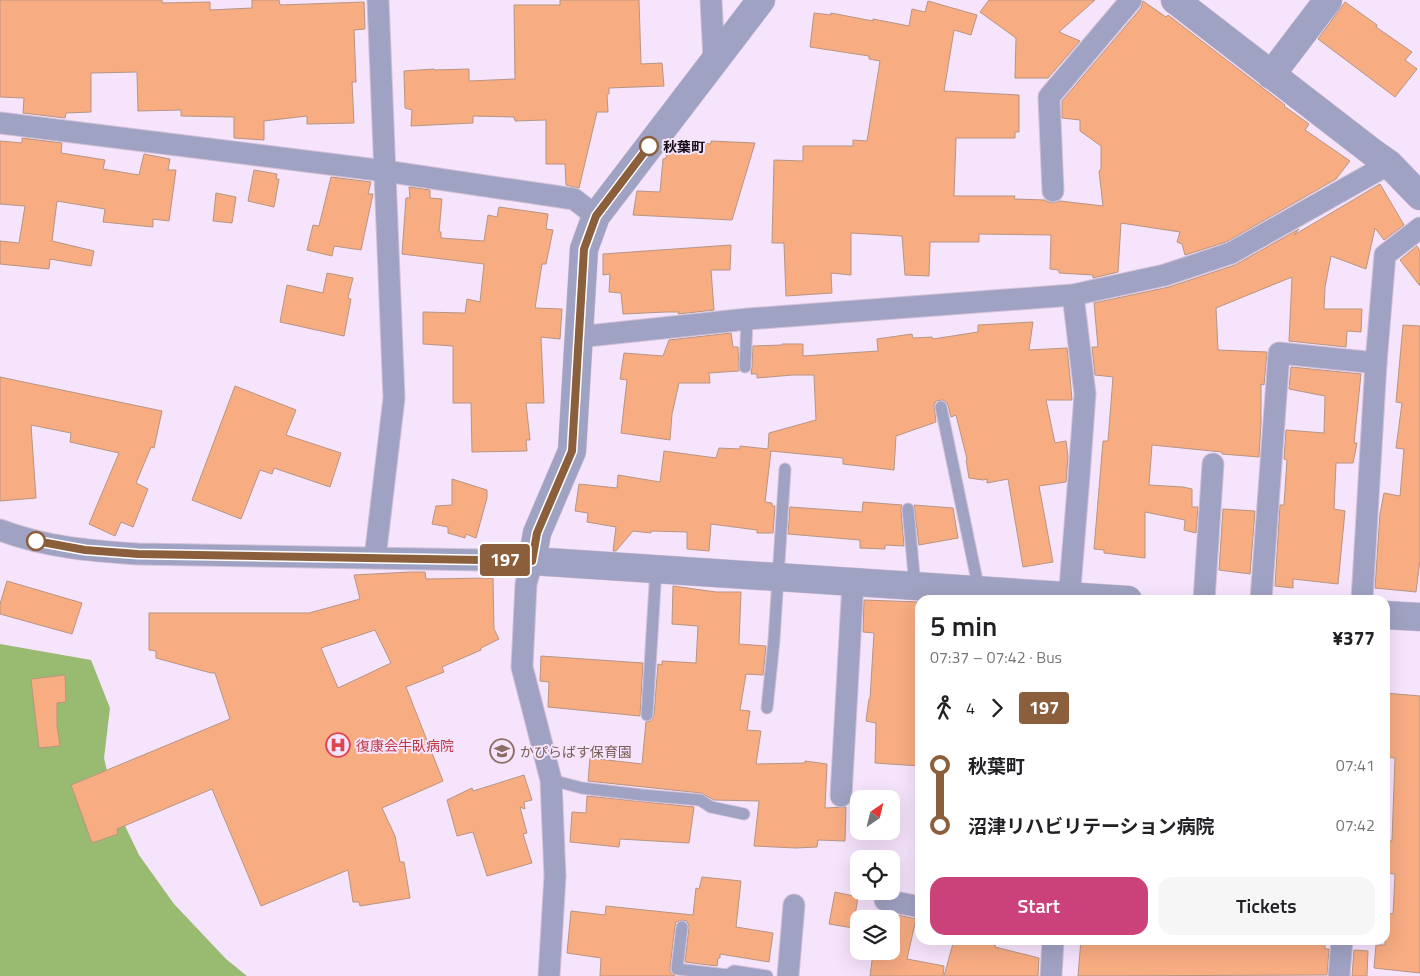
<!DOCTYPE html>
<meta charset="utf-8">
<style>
:root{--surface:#fff;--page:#f6f6f6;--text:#202124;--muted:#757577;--accent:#cb427b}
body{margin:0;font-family:"Titillium Web","Noto Sans JP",sans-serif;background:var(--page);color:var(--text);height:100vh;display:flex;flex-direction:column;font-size:19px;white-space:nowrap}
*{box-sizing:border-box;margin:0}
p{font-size:16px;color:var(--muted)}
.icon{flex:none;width:28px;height:28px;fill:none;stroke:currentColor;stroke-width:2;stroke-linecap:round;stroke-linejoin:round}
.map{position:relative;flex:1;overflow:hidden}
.drawer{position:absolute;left:915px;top:595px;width:475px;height:350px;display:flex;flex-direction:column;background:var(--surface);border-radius:15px;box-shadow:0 5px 20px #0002}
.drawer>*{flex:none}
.badge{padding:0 10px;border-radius:4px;font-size:18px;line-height:32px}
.needle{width:32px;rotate:35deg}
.fabs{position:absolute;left:850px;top:790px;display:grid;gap:10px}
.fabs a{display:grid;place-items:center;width:50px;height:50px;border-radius:10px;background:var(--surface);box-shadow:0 5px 20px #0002;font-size:25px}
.map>.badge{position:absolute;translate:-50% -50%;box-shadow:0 0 0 2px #fff}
.legs{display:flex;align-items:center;gap:8px;height:55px;padding:0 15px;font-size:16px}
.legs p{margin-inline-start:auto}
.head{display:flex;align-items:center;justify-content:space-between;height:85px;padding:0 15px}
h1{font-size:28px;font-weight:600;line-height:38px}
.primary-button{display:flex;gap:10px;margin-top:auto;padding:10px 15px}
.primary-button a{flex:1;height:58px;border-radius:15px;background:var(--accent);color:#fff;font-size:20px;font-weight:600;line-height:58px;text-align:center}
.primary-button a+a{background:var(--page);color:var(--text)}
ul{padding:0 15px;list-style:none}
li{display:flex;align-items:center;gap:18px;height:60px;font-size:19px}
li i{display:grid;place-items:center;width:8px;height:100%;margin:0 6px;background:currentColor}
li i::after{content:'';width:12px;height:12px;margin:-6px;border:4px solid;border-radius:50%;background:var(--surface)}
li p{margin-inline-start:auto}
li:first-child i{background:linear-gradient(#0000 50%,currentColor 0)}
li:last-child i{background:linear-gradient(currentColor 50%,#0000 0)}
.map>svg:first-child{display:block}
.forest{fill:#99ba71}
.building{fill:#f7ac82;stroke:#b79582;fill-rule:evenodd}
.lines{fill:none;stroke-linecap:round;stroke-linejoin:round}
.service-casing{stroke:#d2c0d7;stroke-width:13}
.minor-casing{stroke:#d2c0d7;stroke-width:23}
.tertiary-casing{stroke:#d2c0d7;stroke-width:29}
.service{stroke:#a0a2c3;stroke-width:11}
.minor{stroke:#a0a2c3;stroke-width:21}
.tertiary{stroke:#a0a2c3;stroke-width:28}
.line-1-casing{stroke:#fff;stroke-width:11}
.line-1{stroke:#8b5e3c;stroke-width:8}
.stop-1-dot{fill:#fff;stroke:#8b5e3c;stroke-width:2.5}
.labels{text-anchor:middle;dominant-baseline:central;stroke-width:4;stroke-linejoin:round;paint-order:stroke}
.stop-label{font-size:14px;font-weight:bold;fill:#130b15;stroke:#f6e3fc;text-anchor:start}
.health-label{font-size:14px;fill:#be3a42;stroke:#f6e3fc;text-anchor:start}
.education-label{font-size:14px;fill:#785e54;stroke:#f6e3fc;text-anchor:start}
</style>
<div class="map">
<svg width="1420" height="976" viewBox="0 0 1420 976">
<rect width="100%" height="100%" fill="#f6e3fc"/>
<!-- forest -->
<polygon class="forest" points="0,644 91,660 110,708 104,758 115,805 139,855 174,904 226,959 247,976 0,976"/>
<!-- building -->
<g class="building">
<polygon points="0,0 162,0 162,3 210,2 210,10 252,8 252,0 279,0 280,5 364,2 365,29 354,30 356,82 352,82 354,123 307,124 307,116 264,121 264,140 234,138 234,117 181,116 181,110 138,111 137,72 91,73 91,112 66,113 65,118 23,113 24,98 0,97"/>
<polygon points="560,0 639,0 641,64 662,63 664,86 609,88 609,94 607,94 608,112 597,112 579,188 566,185 565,164 546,164 546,120 515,121 514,117 473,116 473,123 411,126 412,110 405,108 404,71 434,69 434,70 469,69 469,81 515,79 514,5 560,5"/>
<polygon points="989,0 1095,0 1059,32 1080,41 1048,78 1015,78 1016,38 980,12"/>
<polygon points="928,1 977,15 971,35 954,30 944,91 1019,95 1019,132 1015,132 1015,138 956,138 954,196 1015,196 1014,199 1045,200 1048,202 1053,203 1060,201 1103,206 1099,171 1101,169 1101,146 1080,131 1080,120 1062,118 1062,101 1141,8 1143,1 1166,17 1168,15 1285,105 1284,106 1309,124 1305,130 1350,161 1336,179 1226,242 1185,255 1182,244 1177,242 1180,232 1121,223 1118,272 1093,278 1093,275 1059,273 1059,270 1050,269 1051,235 979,234 979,242 930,242 929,276 905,275 902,236 851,233 851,275 831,273 832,293 786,296 784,243 772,243 774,160 803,161 803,146 853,146 853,140 867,141 880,61 869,59 869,56 810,47 814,13 831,15 831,13 873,21 873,19 909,26 912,9 925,12"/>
<polygon points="1345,2 1377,25 1376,27 1412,52 1405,60 1417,69 1395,97 1318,39 1340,9"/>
<polygon points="22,138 62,143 61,153 105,160 103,169 139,175 144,154 170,159 168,170 176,170 169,221 153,219 153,227 103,222 105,209 57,201 52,241 94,251 91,266 50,259 49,269 0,264 0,241 19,243 25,206 0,204 0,141 22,143"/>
<polygon points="673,141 711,144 711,141 755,143 732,220 633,215 637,191 660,192 663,159 666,158 667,150 672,150"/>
<polygon points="254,170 277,174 276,179 279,179 274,207 248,201"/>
<polygon points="331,177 371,182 368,194 373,194 361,250 334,246 332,256 307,250 313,225 319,226"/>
<polygon points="1380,184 1404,225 1384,240 1375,228 1366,269 1331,256 1325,287 1324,309 1362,309 1361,332 1347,331 1346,347 1289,341 1292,277 1216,308 1218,350 1267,352 1264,385 1261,384 1261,423 1259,457 1222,454 1222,452 1152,445 1149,485 1183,487 1192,489 1192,507 1198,507 1196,533 1184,530 1185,520 1145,512 1145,558 1104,553 1104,550 1094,549 1103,441 1108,441 1113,377 1095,375 1092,347 1098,347 1094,303 1169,287 1235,265 1299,229 1294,235"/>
<polygon points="409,187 430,190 430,198 442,199 439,232 441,232 441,238 484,241 488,215 497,217 499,207 548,214 546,229 553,230 546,264 542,264 535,308 562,309 560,339 541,337 544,403 526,403 530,440 526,440 527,451 472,452 471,403 453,403 453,346 423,344 423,312 465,313 467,299 480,302 484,264 402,254 406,198 410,198"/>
<polygon points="216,193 236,197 232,223 213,221"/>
<polygon points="731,245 730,270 711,270 714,310 678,314 679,312 666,312 623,314 621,293 609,292 610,274 603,275 603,254"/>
<polygon points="1417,246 1420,251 1420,286 1400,260"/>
<polygon points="327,273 353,278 348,298 351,299 344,336 280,322 287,285 323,293"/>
<polygon points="1033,322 1029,350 1067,348 1070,377 1072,400 1046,400 1055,443 1066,441 1068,457 1066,482 1039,486 1053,562 1023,567 1008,479 987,483 987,479 983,480 969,478 966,460 967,459 956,415 951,417 948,405 946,402 943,400 936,401 934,405 936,422 896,436 894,470 843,464 843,458 771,451 765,502 772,503 772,506 775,506 773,533 757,533 757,530 711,524 709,551 687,549 687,532 651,531 651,533 633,531 616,551 613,551 616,527 587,522 588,513 575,511 579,484 617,488 618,475 660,482 664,451 716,458 719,448 740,449 740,446 768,449 769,433 816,420 814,375 793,375 757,378 757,374 751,374 752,367 753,346 782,345 782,344 803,344 803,356 878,351 877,339 912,334 913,338 932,337 933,339 978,332 978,325"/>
<polygon points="1403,325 1420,326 1420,560 1416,592 1375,588 1380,514 1384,493 1400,496 1404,449 1396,448 1402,403 1396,402"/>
<polygon points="731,333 733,347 738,347 739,371 709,373 710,383 679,383 672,414 670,440 621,433 627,380 620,379 624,353 663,356 669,340"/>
<polygon points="1291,367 1361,374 1354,443 1357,443 1353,463 1336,463 1334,509 1345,511 1338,584 1293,579 1293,588 1275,586 1280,505 1284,505 1287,460 1284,459 1286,430 1324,433 1325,396 1289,389"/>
<polygon points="0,377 162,411 154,448 151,447 136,483 148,489 133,527 121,522 115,536 89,524 119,453 70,442 71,433 31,425 36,498 0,501"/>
<polygon points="235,386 296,410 286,435 341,453 330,487 274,468 272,474 260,470 241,519 192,500"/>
<polygon points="452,479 487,490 487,498 476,538 466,534 465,538 448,533 448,527 432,524 436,506 452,505"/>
<polygon points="863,502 902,505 901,510 904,546 885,545 885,549 860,548 860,540 788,534 790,507 862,512"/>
<polygon points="914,505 953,508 958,538 919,545"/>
<polygon points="1223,509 1255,511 1250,574 1219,570"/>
<path d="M410,572H425L426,579L493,578L494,629L499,639L481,648V650L442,667L444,672L406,687L443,781L382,808L395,836L400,862H404L410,898L360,906L359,902H353L348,870L261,906L212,789L117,829L118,834L92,843L71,785L230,719L215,673H211L156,658V651L149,650V613H309L360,599L354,575ZM375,630L391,663L338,688L321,648Z"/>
<polygon points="7,581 82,603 72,634 0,614 0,604"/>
<polygon points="673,586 716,592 741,592 739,644 766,646 763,675 746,674 740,710 750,711 747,730 761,731 756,764 805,763 805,761 827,764 825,808 846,807 845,841 818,840 817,847 796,848 754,846 759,801 714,800 701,793 588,781 590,758 642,764 646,722 651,721 654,715 658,664 662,665 662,661 696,663 698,626 672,624"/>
<polygon points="864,600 920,602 920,766 875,763 876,723 866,721 869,699 870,699 874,633 863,632"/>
<polygon points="541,656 643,663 640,716 548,707 549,682 540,681"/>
<polygon points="65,675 66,702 57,703 57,725 60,746 39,748 31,679"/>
<polygon points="1385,693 1420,696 1420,973 1374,968 1376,945 1385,945 1385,913 1393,914 1395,874 1385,873 1385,840 1392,841 1395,758 1385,757"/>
<polygon points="524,775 532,800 524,802 525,809 520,807 527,833 523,834 532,863 487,876 473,832 457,836 447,800 472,788 473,791"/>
<polygon points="587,796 694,807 689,843 620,839 619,847 570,842 572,812 586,813"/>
<polygon points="702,877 741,881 736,927 773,933 769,962 720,954 720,958 718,958 717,966 685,962 689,927 687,921 682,920 676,922 675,926 670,968 670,972 675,976 600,976 601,958 567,953 571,911 605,915 606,906 693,915 696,888 699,889"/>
<polygon points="835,892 858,897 853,928 829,924"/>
<polygon points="893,914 916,919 907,959 944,966 943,976 870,976 873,953 891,956 891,925"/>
<polygon points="954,940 997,940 995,947 1039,958 1038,976 944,976"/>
<polygon points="1081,940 1149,940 1149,942 1174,944 1179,940 1325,940 1325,949 1329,949 1327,975 1078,976"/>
<polygon points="1354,950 1368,951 1367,976 1352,976"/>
</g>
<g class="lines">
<!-- service casing -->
<g class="service-casing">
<g id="service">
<polyline points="745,367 747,320"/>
<polyline points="941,407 979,590"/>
<polyline points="908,509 915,586"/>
<polyline points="767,708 774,640 785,469"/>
<polyline points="647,715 656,569"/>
<polyline points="551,780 582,788 642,795 700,800 711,807 744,814"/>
<polyline points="682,927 677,969 728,975 734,971 767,976"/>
</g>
</g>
<!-- minor casing -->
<g class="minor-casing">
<g id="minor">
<polyline points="711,0 714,60"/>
<polyline points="0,123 385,171 574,199 596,216"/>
<polyline points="1053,191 1049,97 1131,0"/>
<polyline points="578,337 748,319 1073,295 1165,275 1231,253 1389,164"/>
<path d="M0,530C44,547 91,551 138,554L532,561L526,584L522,667L551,780L555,876L549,976"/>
<polyline points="375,558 394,398 378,0"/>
<polyline points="1069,600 1079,476 1085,394 1073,295"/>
<polyline points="1204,600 1213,464"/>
<polyline points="1261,600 1279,353 1376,363"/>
<polyline points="1362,600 1376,363 1385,255 1420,228"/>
<polyline points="841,796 853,582"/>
<polyline points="885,900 920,907"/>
<polyline points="788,976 794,905"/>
<polyline points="1051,976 1053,940"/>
<polyline points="1339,976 1342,940"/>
</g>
</g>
<!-- tertiary casing -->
<g class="tertiary-casing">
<g id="tertiary">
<polyline points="761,0 596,216 584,249 572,451 537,533 532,561 1128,600"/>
<polyline points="1175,0 1372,152 1389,164 1420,196"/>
<polyline points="1271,75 1328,0"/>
<polyline points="1385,615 1420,617"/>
</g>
</g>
<!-- service -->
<use href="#service" class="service"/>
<!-- minor -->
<use href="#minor" class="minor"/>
<!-- tertiary -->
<use href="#tertiary" class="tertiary"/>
</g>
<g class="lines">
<!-- line-1 casing -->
<g class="line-1-casing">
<polyline id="line-1" points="36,541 85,550 138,554 532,561 537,533 572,451 584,249 596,216 649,146"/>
</g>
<!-- line-1 -->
<use href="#line-1" class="line-1"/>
</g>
<!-- icons -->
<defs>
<g id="hospital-ring" transform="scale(1.25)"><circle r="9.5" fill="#f6e3fc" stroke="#e0444e" stroke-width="1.5"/><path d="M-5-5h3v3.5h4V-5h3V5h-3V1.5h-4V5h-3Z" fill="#e0444e"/></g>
<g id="school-ring" transform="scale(1.25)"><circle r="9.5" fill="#f6e3fc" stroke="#8d6e63" stroke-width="1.5"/><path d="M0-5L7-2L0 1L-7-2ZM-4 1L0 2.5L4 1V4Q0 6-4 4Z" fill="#8d6e63"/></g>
</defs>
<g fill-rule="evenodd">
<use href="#hospital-ring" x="338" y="745"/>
<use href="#school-ring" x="502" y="751"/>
</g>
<!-- markers -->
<g class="stop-1-dot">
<circle cx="649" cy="146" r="9"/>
<circle cx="36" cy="541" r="9"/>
</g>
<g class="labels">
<!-- stop labels -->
<g class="stop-label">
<text x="663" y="146">秋葉町</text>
</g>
<!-- health labels -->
<g class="health-label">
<text x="356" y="745">復康会牛臥病院</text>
</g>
<!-- education labels -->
<g class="education-label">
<text x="520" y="751">かぴらばす保育園</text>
</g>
</g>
</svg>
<div class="fabs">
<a><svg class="needle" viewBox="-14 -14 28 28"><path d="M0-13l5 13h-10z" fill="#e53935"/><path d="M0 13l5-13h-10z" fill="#757577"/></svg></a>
<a><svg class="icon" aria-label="locate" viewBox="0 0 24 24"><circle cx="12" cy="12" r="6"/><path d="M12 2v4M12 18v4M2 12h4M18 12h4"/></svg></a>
<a><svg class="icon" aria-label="layers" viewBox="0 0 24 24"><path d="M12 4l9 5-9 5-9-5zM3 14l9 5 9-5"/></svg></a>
</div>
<b class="badge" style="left:505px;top:560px;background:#8b5e3c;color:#fff">197</b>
<section class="drawer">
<div class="head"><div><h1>5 min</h1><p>07:37 – 07:42 · Bus</p></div><b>¥377</b></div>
<div class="legs"><svg class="icon" aria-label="walk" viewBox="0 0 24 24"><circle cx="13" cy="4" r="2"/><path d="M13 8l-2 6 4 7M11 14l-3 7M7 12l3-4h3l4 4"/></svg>4<svg class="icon" aria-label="forward" viewBox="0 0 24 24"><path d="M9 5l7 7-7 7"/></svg><b class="badge" style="background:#8b5e3c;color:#fff">197</b></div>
<ul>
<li><i style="color:#8b5e3c"></i><b>秋葉町</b><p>07:41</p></li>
<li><i style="color:#8b5e3c"></i><b>沼津リハビリテーション病院</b><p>07:42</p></li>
</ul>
<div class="primary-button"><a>Start</a><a>Tickets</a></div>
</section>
</div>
